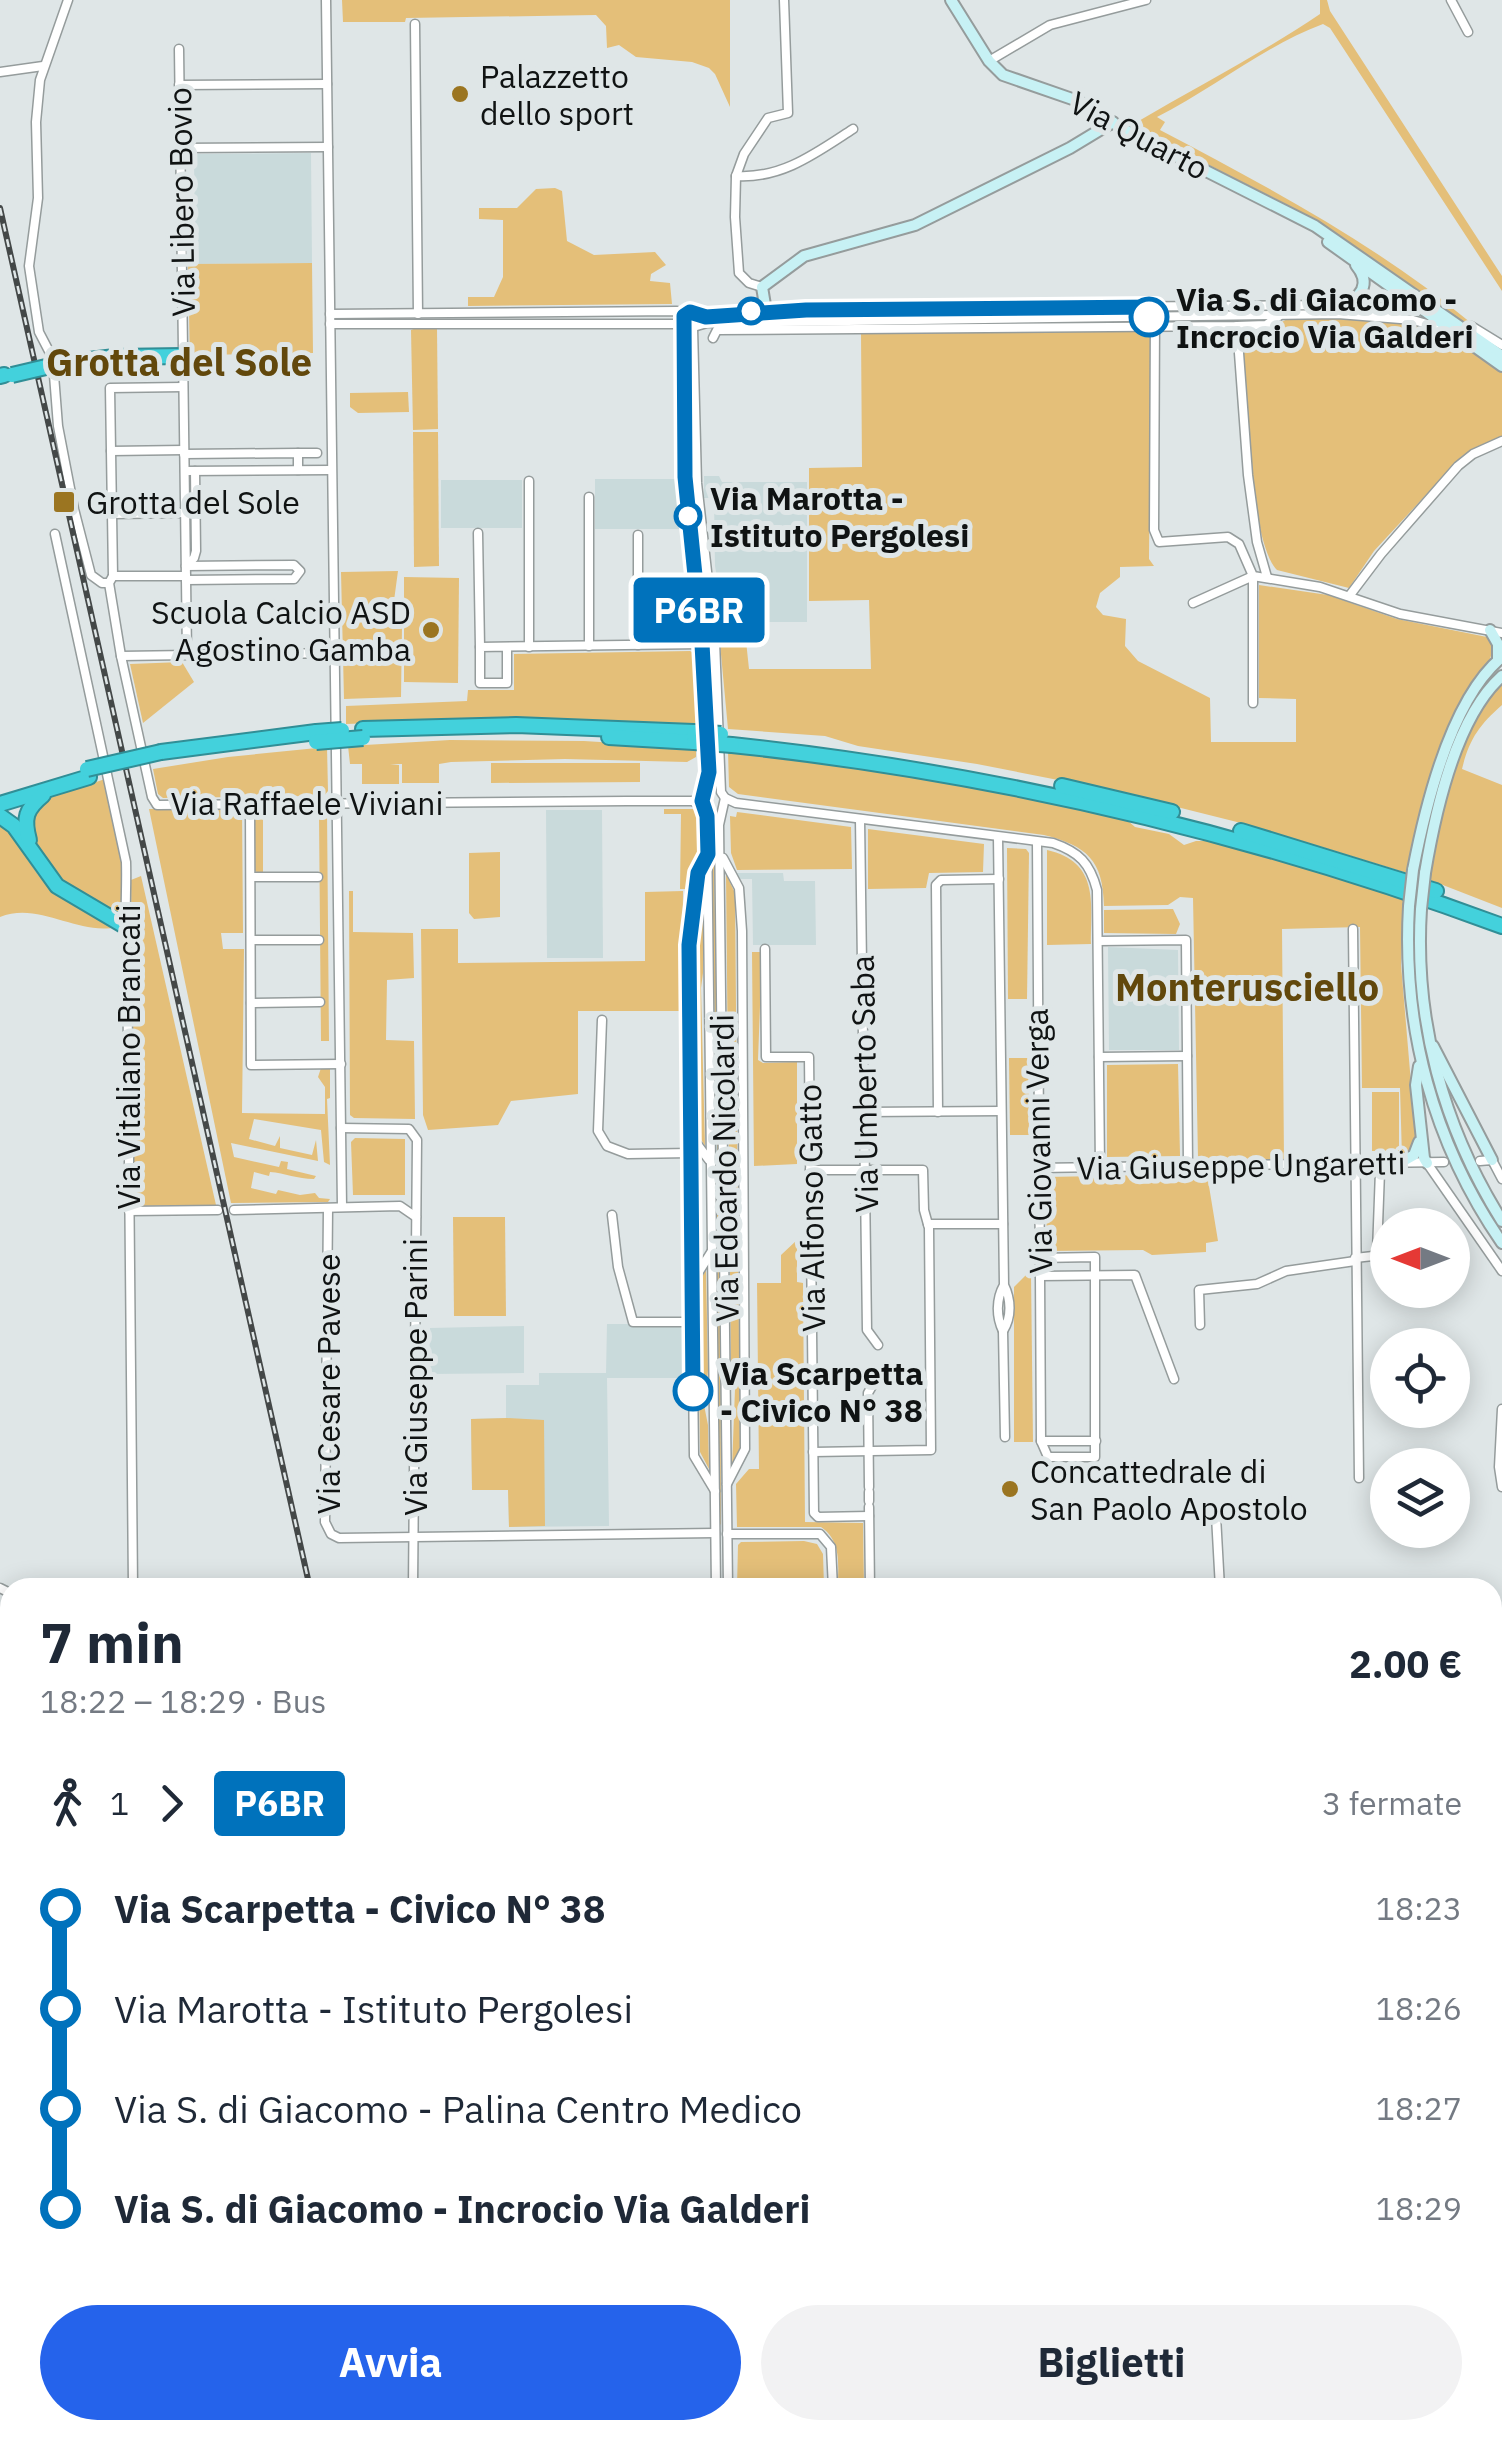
<!DOCTYPE html>
<html lang="it">
<meta charset="utf-8">
<style>
:root{--surface:#fff;--page:#f2f2f3;--text:#1f2937;--muted:#747a83;--accent:#2563eb}
body{margin:0;font-family:"IBM Plex Sans",sans-serif;background:var(--page);color:var(--text);height:100vh;display:flex;flex-direction:column;font-size:38px;white-space:nowrap}
*{box-sizing:border-box;margin:0}
p{font-size:32px;color:var(--muted)}
.icon{flex:none;width:55px;height:55px;fill:none;stroke:currentColor;stroke-width:2;stroke-linecap:round;stroke-linejoin:round}
.map{position:relative;flex:1;overflow:hidden}
.details{position:absolute;left:0px;top:1578px;width:1502px;height:862px;display:flex;flex-direction:column;background:var(--surface);border-radius:30px 30px 0 0;box-shadow:0 5px 25px #0003}
.details>*{flex:none}
.badge{padding:0 20px;border-radius:8px;font-size:35px;line-height:65px}
.needle{width:65px;rotate:270deg}
.controls{position:absolute;left:1370px;top:1208px;display:grid;gap:20px}
.controls a{display:grid;place-items:center;width:100px;height:100px;border-radius:50%;background:var(--surface);box-shadow:0 5px 25px #0003;font-size:50px}
.map>.badge{position:absolute;translate:-50% -50%;box-shadow:0 0 0 5px #fff}
.legs{display:flex;align-items:center;gap:15px;height:110px;padding:0 40px;font-size:32px}
.legs p{margin-inline-start:auto}
.head{display:flex;align-items:center;justify-content:space-between;height:170px;padding:0 40px}
h1{font-size:55px;font-weight:700;line-height:75px}
.cta{display:flex;gap:20px;margin-top:auto;padding:20px 40px}
.cta a{flex:1;height:115px;border-radius:60px;background:var(--accent);color:#fff;font-size:40px;font-weight:700;line-height:115px;text-align:center}
.cta a+a{background:var(--page);color:var(--text)}
ul{padding:0 40px;list-style:none}
li{display:flex;align-items:center;gap:35px;height:100px;font-size:38px}
li i{display:grid;place-items:center;width:15px;height:100%;margin:0 12px;background:currentColor}
li i::after{content:'';width:25px;height:25px;margin:-12px;border:8px solid;border-radius:50%;background:var(--surface)}
li p{margin-inline-start:auto}
li:first-child i{background:linear-gradient(#0000 50%,currentColor 0)}
li:last-child i{background:linear-gradient(currentColor 50%,#0000 0)}
.map>svg:first-child{display:block}
.built{fill:#c9dadb}
.green{fill:#e4bf79}
.lines{fill:none;stroke-linecap:round;stroke-linejoin:round}
.canal{stroke:#d6a642;stroke-width:8}
.street-casing{stroke:#959c9c;stroke-width:11}
.secondary-casing{stroke:#959c9c;stroke-width:14}
.highway-casing{stroke:#318e96;stroke-width:18}
.street{stroke:#fff;stroke-width:8}
.secondary{stroke:#c7f1f4;stroke-width:10}
.highway{stroke:#43d1dc;stroke-width:14}
.rail-casing{stroke:#444848;stroke-width:6}
.rail{stroke:#dfe6e7;stroke-width:2.5;stroke-dasharray:8;stroke-linecap:butt}
.secondary-bridge-casing{stroke:#959c9c;stroke-width:14;stroke-linecap:butt}
.highway-bridge-casing{stroke:#318e96;stroke-width:18;stroke-linecap:butt}
.secondary-bridge{stroke:#c7f1f4;stroke-width:10}
.highway-bridge{stroke:#43d1dc;stroke-width:14}
.line-1-casing{stroke:#fff;stroke-width:22}
.line-1{stroke:#0072bc;stroke-width:15}
.poi-dot{fill:#9b7521;stroke:#dfe6e7;stroke-width:4}
.stop-1-dot{fill:#fff;stroke:#0072bc;stroke-width:5}
.labels{text-anchor:middle;dominant-baseline:central;stroke-width:10;stroke-linejoin:round;paint-order:stroke}
.poi-label{font-size:32px;fill:#101313;stroke:#dfe6e7;text-anchor:start}
.street-label{font-size:32px;fill:#101313;stroke:#dfe6e7}
.stop-label{font-size:32px;font-weight:bold;fill:#101313;stroke:#dfe6e7;text-anchor:start}
.quarter-label{font-size:38px;font-weight:bold;fill:#62480c;stroke:#dfe6e7}
</style>
<div class="map">
<svg width="1502" height="2439" viewBox="0 0 1502 2439">
<rect width="100%" height="100%" fill="#dfe6e7"/>
<!-- built -->
<g class="built">
<polygon points="311,153 312,263 195,264 194,154"/>
<polygon points="704,476 719,476 722,482 807,482 807,622 725,622 715,566 714,498 704,498"/>
<polygon points="595,479 677,479 681,529 595,529"/>
<rect x="441" y="480" width="81" height="48"/>
<polygon points="546,810 602,810 603,958 547,958"/>
<polygon points="708,854 726,854 734,873 783,873 784,881 815,881 816,945 753,945 752,879 731,879 726,870 721,870 727,1492 715,1492"/>
<polygon points="1108,947 1178,950 1179,1050 1109,1050"/>
<polygon points="607,1324 689,1324 689,1378 607,1378 609,1526 509,1527 508,1490 472,1490 471,1419 506,1418 506,1385 539,1385 539,1373 606,1373"/>
<polygon points="524,1326 524,1373 429,1374 430,1328"/>
<polygon points="1502,1969 1502,2076 1493,2081 1493,1976"/>
</g>
<!-- green -->
<g class="green">
<polygon points="342,0 730,0 730,107 715,74 709,68 692,62 636,57 619,45 607,48 606,26 596,15 406,18 405,22 343,22"/>
<path d="M1320,0H1327L1330,11L1502,276V291L1330,28L1323,24C1264,46 1213,89 1157,117L1165,122L1160,130C1268,187 1376,244 1471,323L1469,328L1305,214L1168,144L1169,141L1136,129L1137,122C1198,86 1261,54 1320,14Z"/>
<polygon points="555,188 562,191 567,241 594,255 655,252 666,265 651,274 650,281 670,283 672,304 468,306 468,297 494,297 503,277 503,220 479,219 479,208 517,208 536,189"/>
<polygon points="312,263 313,353 201,355 200,362 190,362 188,264"/>
<polygon points="1112,310 1140,313 791,318 805,313"/>
<path d="M1336,317C1376,320 1423,318 1459,339C1474,347 1488,361 1502,372V437L1462,456L1374,551L1349,588L1277,570C1249,542 1245,384 1242,338L1247,329L1271,328L1289,318Z"/>
<polygon points="416,328 437,328 438,429 413,430 411,330"/>
<path d="M1147,330L1151,336L1149,559L1154,566L1120,567V577L1100,593L1096,607L1103,615L1126,619L1125,646L1138,661L1210,698L1211,742H1296V699L1259,698V585L1328,595L1397,619L1487,637L1492,642C1497,659 1472,687 1464,704C1435,758 1417,812 1407,873L1253,826L1109,790L977,764L858,746L825,736L728,729L718,622H744L749,669H871L869,600L809,601V468L862,467L861,333Z"/>
<polygon points="687,335 691,368 693,483 714,684 713,784 707,646 689,476"/>
<polygon points="408,392 409,412 358,413 350,407 350,393"/>
<polygon points="413,432 438,432 439,566 414,567"/>
<polygon points="398,571 393,608 397,625 402,626 401,697 344,699 341,572"/>
<polygon points="404,577 459,578 458,683 404,682"/>
<polygon points="690,651 698,655 700,703 698,726 460,720 346,724 346,706 467,701 468,690 514,690 514,654"/>
<polygon points="182,662 194,682 143,723 130,664"/>
<path d="M1502,684V705C1479,725 1469,740 1462,769L1502,785V908L1430,880C1438,821 1459,727 1502,684Z"/>
<polygon points="450,740 584,741 696,748 696,757 687,762 565,759 451,762 439,764 439,783 402,783 402,764 390,764 399,765 399,784 362,784 362,764 350,764 348,746"/>
<polygon points="327,747 328,791 324,796 163,798 158,794 153,769 228,757"/>
<path d="M728,751L822,764L849,763L1010,791L1127,820L1135,827L1169,834L1184,845L1196,841H1213L1404,898L1401,965L1416,1142L1410,1152L1402,1157L1400,1088H1362L1360,927L1282,929L1284,1160L1198,1158L1193,898L1180,897L1168,905L1104,906C1103,860 1087,846 1044,835L738,794L729,787Z"/>
<polygon points="491,763 640,763 640,782 491,783"/>
<path d="M105,779C111,810 135,890 119,916C77,893 32,871 29,817L43,800Z"/>
<path d="M242,808L243,933H221L223,949H244L242,1113L325,1114V1087L318,1077L321,1068H330V1098L327,1099L330,1165L324,1162L321,1130L254,1119L249,1139L275,1146L280,1136V1148L312,1155L316,1140L318,1161L231,1143L234,1157L279,1167L281,1161L288,1162L287,1169L316,1176L314,1179C297,1179 285,1173 270,1172L269,1176L254,1172L251,1188L276,1194L278,1190L300,1195L315,1193L319,1198L330,1199L328,1202L231,1203L149,809Z"/>
<polygon points="664,809 693,809 698,814 698,856 690,889 680,889 681,814 664,814"/>
<polygon points="257,810 327,810 329,1041 321,1041 319,816 263,816 263,874 254,871 254,815"/>
<polygon points="737,812 851,827 852,869 737,870 731,853 730,816 736,817"/>
<polygon points="713,818 720,1195 718,1196 711,821"/>
<path d="M0,823C20,841 29,867 48,886C67,905 96,912 117,927C78,936 39,901 0,917Z"/>
<polygon points="868,829 984,844 983,872 929,873 926,888 868,889"/>
<polygon points="1007,848 1026,849 1029,853 1027,999 1008,999"/>
<path d="M1047,850C1099,862 1091,901 1091,944L1047,945Z"/>
<polygon points="500,852 500,917 474,919 469,913 469,853"/>
<polygon points="726,874 735,893 740,1451 732,1468 735,1389 731,1373"/>
<polygon points="141,876 216,1205 137,1206 134,1202 131,880"/>
<polygon points="703,877 703,973 701,988 705,1146 696,1131 695,950"/>
<polygon points="349,891 353,891 353,932 413,933 414,978 387,980 386,1040 414,1041 415,1119 354,1118 350,1115"/>
<polygon points="683,891 682,1011 578,1011 578,1094 511,1101 498,1125 428,1130 423,1115 421,929 458,929 458,963 645,961 645,892"/>
<polygon points="1173,909 1180,924 1176,934 1104,933 1104,910"/>
<polygon points="752,952 762,952 758,1060 763,1063 797,1062 797,1164 754,1166"/>
<polygon points="1009,1058 1028,1058 1029,1135 1010,1135"/>
<polygon points="1178,1064 1180,1156 1107,1157 1107,1065"/>
<rect x="1372" y="1092" width="27" height="59"/>
<polygon points="355,1138 405,1139 405,1195 353,1195 351,1142"/>
<polygon points="1207,1174 1218,1241 1206,1243 1206,1252 1152,1255 1143,1250 1047,1251 1046,1177"/>
<polygon points="716,1215 720,1215 721,1525 719,1523"/>
<polygon points="453,1217 505,1217 506,1316 454,1316"/>
<path d="M797,1240V1282L803,1283L805,1522L863,1523L864,1587H838C838,1565 842,1541 821,1527H737L736,1484L749,1469H759L757,1283H781V1255Z"/>
<polygon points="706,1270 708,1371 704,1405 708,1425 709,1469 700,1452 698,1284"/>
<polygon points="1026,1275 1031,1275 1033,1442 1014,1442 1014,1287"/>
<polygon points="507,1418 544,1420 545,1526 509,1527 508,1490 472,1490 471,1419"/>
<polygon points="804,1541 817,1544 823,1554 824,1587 737,1587 738,1545 741,1542"/>
</g>
<g class="lines">
<!-- canal -->
<polyline class="canal" points="259,2430 262,2439"/>
<!-- street casing -->
<g class="street-casing">
<g id="street">
<polyline points="68,0 40,80 36,122 38,198 29,266 39,332 51,355 54,375 58,426 74,509 91,575 102,583 109,583"/>
<polyline points="326,0 342,1206"/>
<polyline points="1451,0 1468,32"/>
<polyline points="415,24 418,314"/>
<polyline points="179,49 187,654"/>
<polyline points="989,61 1050,25 1146,0"/>
<polyline points="0,72 43,66"/>
<polyline points="179,85 327,84"/>
<polyline points="180,148 328,147"/>
<path d="M736,176C782,179 816,153 853,129"/>
<polyline points="762,287 749,283 739,273 735,217 736,176 744,154 768,118 788,113 784,0"/>
<polyline points="330,314 676,311 706,317 806,309 1340,305 1415,310"/>
<polyline points="1155,317 1154,530 1159,542 1228,537 1239,544 1253,576 1320,587 1400,614 1502,633"/>
<polyline points="330,324 683,324"/>
<polyline points="685,326 685,477 703,644 709,773 703,801 707,825 716,1588"/>
<polyline points="1237,326 1248,475 1257,542 1267,577"/>
<polyline points="1471,326 1502,345"/>
<polyline points="690,328 707,323 1338,314 1413,320 1448,330"/>
<path d="M693,328L697,483L715,642L721,792L725,798L736,803L1053,843C1079,852 1090,863 1097,890L1100,1167"/>
<polyline points="713,338 717,330 1237,326 1266,325 1279,316"/>
<polyline points="183,387 110,388 113,576 186,576"/>
<polyline points="111,451 184,450"/>
<polyline points="298,453 317,453"/>
<polyline points="184,454 298,453 298,470"/>
<polyline points="185,471 331,470"/>
<polyline points="529,481 529,647"/>
<polyline points="589,497 589,646"/>
<polyline points="112,514 185,513"/>
<polyline points="478,533 480,647"/>
<path d="M55,534L126,862C127,890 124,917 127,944L133,1588"/>
<polyline points="638,535 638,645"/>
<polyline points="186,566 294,565 300,571 294,579 186,580"/>
<polyline points="186,566 194,558 196,551 195,471"/>
<polyline points="113,576 109,583 121,656 152,797 157,805 627,801 692,801 703,805"/>
<polyline points="1350,595 1381,554 1458,466 1473,454 1502,441"/>
<polyline points="1193,603 1253,576 1253,703"/>
<polyline points="507,647 507,683 480,683 480,647 703,644"/>
<polyline points="121,656 335,653"/>
<polyline points="725,798 719,825 728,1588"/>
<polyline points="250,805 251,1065 341,1064"/>
<polyline points="860,819 867,1330 878,1345"/>
<path d="M998,837L1004,1285C1011,1299 1012,1317 1003,1331C996,1317 996,1299 1004,1285"/>
<polyline points="1037,842 1040,1276 1041,1441 1048,1457 1095,1457 1095,1257 1038,1258"/>
<polyline points="708,854 698,873 689,945 693,1374 694,1456 715,1491"/>
<polyline points="723,858 739,888 742,931 745,1449 727,1484"/>
<polyline points="251,877 318,877"/>
<polyline points="1353,929 1359,1478"/>
<polyline points="251,940 319,940"/>
<polyline points="1098,941 1186,940 1188,1165"/>
<polyline points="765,949 766,1057 809,1057 814,1513 818,1517 869,1516"/>
<polyline points="251,1003 320,1002"/>
<polyline points="602,1020 598,1131 607,1146 628,1154 691,1153"/>
<polyline points="1099,1057 1187,1056"/>
<polyline points="864,1112 1001,1111"/>
<polyline points="938,1112 936,885 941,880 999,879"/>
<polyline points="341,1128 409,1129 417,1140 413,1588"/>
<polyline points="691,1136 709,1160"/>
<polyline points="1480,1161 1492,1160 1502,1179"/>
<polyline points="1427,1163 1502,1271"/>
<polyline points="1038,1168 1444,1162"/>
<polyline points="810,1170 923,1170 924,1210 929,1228 931,1450 813,1452"/>
<polyline points="328,1209 325,1522 331,1534 339,1538 715,1533"/>
<polyline points="234,1210 400,1206 416,1217"/>
<polyline points="129,1211 218,1210"/>
<polyline points="612,1215 618,1267 633,1322 693,1322"/>
<polyline points="928,1224 1003,1224"/>
<polyline points="1355,1258 1373,1256 1377,1252 1380,1171"/>
<polyline points="1040,1276 1135,1275 1174,1379"/>
<polyline points="693,1281 712,1251"/>
<polyline points="1200,1325 1199,1290 1257,1284 1286,1271 1355,1261"/>
<polyline points="1003,1331 1005,1437"/>
<polyline points="1502,1409 1499,1467 1502,1487"/>
<polyline points="1041,1441 1096,1441"/>
<polyline points="869,1487 868,1393 878,1376"/>
<polyline points="869,1492 869,1501"/>
<polyline points="869,1507 870,1588"/>
<polyline points="1216,1516 1220,1588"/>
<polyline points="727,1534 820,1534 831,1547 833,1588"/>
<polyline points="0,1588 10,1593"/>
<polyline points="0,1658 10,1660"/>
<polyline points="1492,1832 1502,1825"/>
<polyline points="1492,2086 1502,2083"/>
<polyline points="1492,2179 1502,2175"/>
<polyline points="1492,2411 1502,2411"/>
<polyline points="1492,2419 1502,2423"/>
<polyline points="1278,2430 1292,2439"/>
<polyline points="611,2439 612,2430"/>
<polyline points="1471,2439 1478,2430 1502,2432"/>
</g>
</g>
<!-- secondary casing -->
<g class="secondary-casing">
<g id="secondary">
<polyline points="951,0 989,61 1003,75 1078,101 1123,129 1315,226 1502,356"/>
<polyline points="1328,242 1502,366"/>
<path d="M1340,305C1361,299 1372,284 1356,265"/>
<polyline points="766,311 762,287 804,256 915,225 1070,148 1113,122"/>
<polyline points="1490,630 1498,644 1498,660"/>
<path d="M1413,870C1425,808 1451,699 1502,657"/>
<path d="M1425,873C1435,813 1455,718 1502,676"/>
<path d="M1409,906C1402,1027 1433,1143 1502,1243"/>
<path d="M1421,909C1414,1020 1443,1127 1502,1221"/>
<polyline points="1433,1046 1492,1160"/>
<polyline points="1419,1066 1416,1085 1424,1158 1427,1163"/>
<polyline points="1398,1164 1414,1155 1419,1142"/>
</g>
</g>
<!-- highway casing -->
<g class="highway-casing">
<g id="highway">
<polyline points="63,363 115,357 183,356"/>
<polyline points="0,376 4,375"/>
<polyline points="363,729 516,725 694,732"/>
<polyline points="609,737 694,742"/>
<path d="M732,745C996,773 1253,834 1502,926"/>
<polyline points="161,752 316,732"/>
<polyline points="1062,786 1172,812"/>
<polyline points="0,804 89,777"/>
<polyline points="0,816 14,826 57,886 123,925"/>
<polyline points="1241,831 1436,891"/>
<path d="M29,840C23,818 26,809 43,795"/>
</g>
</g>
<!-- street -->
<use href="#street" class="street"/>
<!-- secondary -->
<use href="#secondary" class="secondary"/>
<!-- highway -->
<use href="#highway" class="highway"/>
<!-- rail casing -->
<g class="rail-casing">
<g id="rail">
<polyline points="0,208 310,1588"/>
<polyline points="517,2430 520,2439"/>
</g>
</g>
<!-- rail -->
<use href="#rail" class="rail"/>
<!-- secondary-bridge casing -->
<g class="secondary-bridge-casing">
<g id="secondary-bridge">
<polyline points="1409,906 1413,870"/>
<polyline points="1421,909 1425,873"/>
</g>
</g>
<!-- highway-bridge casing -->
<g class="highway-bridge-casing">
<g id="highway-bridge">
<polyline points="12,375 63,363"/>
<polyline points="316,732 342,730"/>
<polyline points="694,732 721,734"/>
<polyline points="316,742 363,738"/>
<polyline points="694,742 732,745"/>
<polyline points="87,769 161,752"/>
</g>
</g>
<!-- secondary-bridge -->
<use href="#secondary-bridge" class="secondary-bridge"/>
<!-- highway-bridge -->
<use href="#highway-bridge" class="highway-bridge"/>
</g>
<g class="lines">
<!-- line-1 casing -->
<g class="line-1-casing">
<polyline id="line-1" points="693,1391 689,945 698,873 708,854 707,816 702,801 709,772 702,644 685,477 684,316 690,312 706,317 806,310 1156,307 1156,317 1149,317"/>
</g>
<!-- line-1 -->
<use href="#line-1" class="line-1"/>
</g>
<!-- markers -->
<g class="poi-dot">
<circle cx="460" cy="94" r="10"/>
<rect x="52" y="490" width="24" height="24" rx="5"/>
<circle cx="431" cy="630" r="10"/>
<circle cx="1010" cy="1489" r="10"/>
</g>
<g class="stop-1-dot">
<circle cx="751" cy="311" r="12"/>
<circle cx="1149" cy="317" r="18"/>
<circle cx="688" cy="516" r="12"/>
<circle cx="693" cy="1391" r="18"/>
</g>
<g class="labels">
<!-- poi labels -->
<g class="poi-label">
<text x="480" y="76">Palazzetto<tspan x="480" dy="37">dello sport</tspan></text>
<text x="86" y="502">Grotta del Sole</text>
<text x="411" y="612" text-anchor="end">Scuola Calcio ASD<tspan x="411" dy="37">Agostino Gamba</tspan></text>
<text x="1030" y="1471">Concattedrale di<tspan x="1030" dy="37">San Paolo Apostolo</tspan></text>
</g>
<!-- street labels -->
<g class="street-label">
<text transform="translate(1139 135) rotate(28)">Via Quarto</text>
<text transform="translate(181 202) rotate(-91)">Via Libero Bovio</text>
<text x="307" y="803">Via Raffaele Viviani</text>
<text transform="translate(128 1057) rotate(-90)">Via Vitaliano Brancati</text>
<text transform="translate(864 1084) rotate(-91)">Via Umberto Saba</text>
<text transform="translate(1038 1141) rotate(-91)">Via Giovanni Verga</text>
<text transform="translate(1241 1165) rotate(-1)">Via Giuseppe Ungaretti</text>
<text transform="translate(724 1168) rotate(-91)">Via Edoardo Nicolardi</text>
<text transform="translate(811 1208) rotate(-91)">Via Alfonso Gatto</text>
<text transform="translate(415 1377) rotate(-90)">Via Giuseppe Parini</text>
<text transform="translate(328 1384) rotate(-90)">Via Cesare Pavese</text>
</g>
<!-- stop labels -->
<g class="stop-label">
<text x="1176" y="299">Via S. di Giacomo -<tspan x="1176" dy="37">Incrocio Via Galderi</tspan></text>
<text x="710" y="498">Via Marotta -<tspan x="710" dy="37">Istituto Pergolesi</tspan></text>
<text x="720" y="1373">Via Scarpetta<tspan x="720" dy="37">- Civico N° 38</tspan></text>
</g>
<!-- quarter labels -->
<g class="quarter-label">
<text x="179" y="361">Grotta del Sole</text>
<text x="1247" y="986">Monterusciello</text>
</g>
</g>
</svg>
<div class="controls">
<a><svg class="needle" viewBox="-14 -14 28 28"><path d="M0-13l5 13h-10z" fill="#e53935"/><path d="M0 13l5-13h-10z" fill="#747a83"/></svg></a>
<a><svg class="icon" aria-label="locate" viewBox="0 0 24 24"><circle cx="12" cy="12" r="6"/><path d="M12 2v4M12 18v4M2 12h4M18 12h4"/></svg></a>
<a><svg class="icon" aria-label="layers" viewBox="0 0 24 24"><path d="M12 4l9 5-9 5-9-5zM3 14l9 5 9-5"/></svg></a>
</div>
<b class="badge" style="left:699px;top:610px;background:#0072bc;color:#fff">P6BR</b>
<section class="details">
<div class="head"><div><h1>7 min</h1><p>18:22 – 18:29 · Bus</p></div><b>2.00 €</b></div>
<div class="legs"><svg class="icon" aria-label="walk" viewBox="0 0 24 24"><circle cx="13" cy="4" r="2"/><path d="M13 8l-2 6 4 7M11 14l-3 7M7 12l3-4h3l4 4"/></svg>1<svg class="icon" aria-label="forward" viewBox="0 0 24 24"><path d="M9 5l7 7-7 7"/></svg><b class="badge" style="background:#0072bc;color:#fff">P6BR</b><p>3 fermate</p></div>
<ul>
<li><i style="color:#0072bc"></i><b>Via Scarpetta - Civico N° 38</b><p>18:23</p></li>
<li><i style="color:#0072bc"></i><span>Via Marotta - Istituto Pergolesi</span><p>18:26</p></li>
<li><i style="color:#0072bc"></i><span>Via S. di Giacomo - Palina Centro Medico</span><p>18:27</p></li>
<li><i style="color:#0072bc"></i><b>Via S. di Giacomo - Incrocio Via Galderi</b><p>18:29</p></li>
</ul>
<div class="cta"><a>Avvia</a><a>Biglietti</a></div>
</section>
</div>
